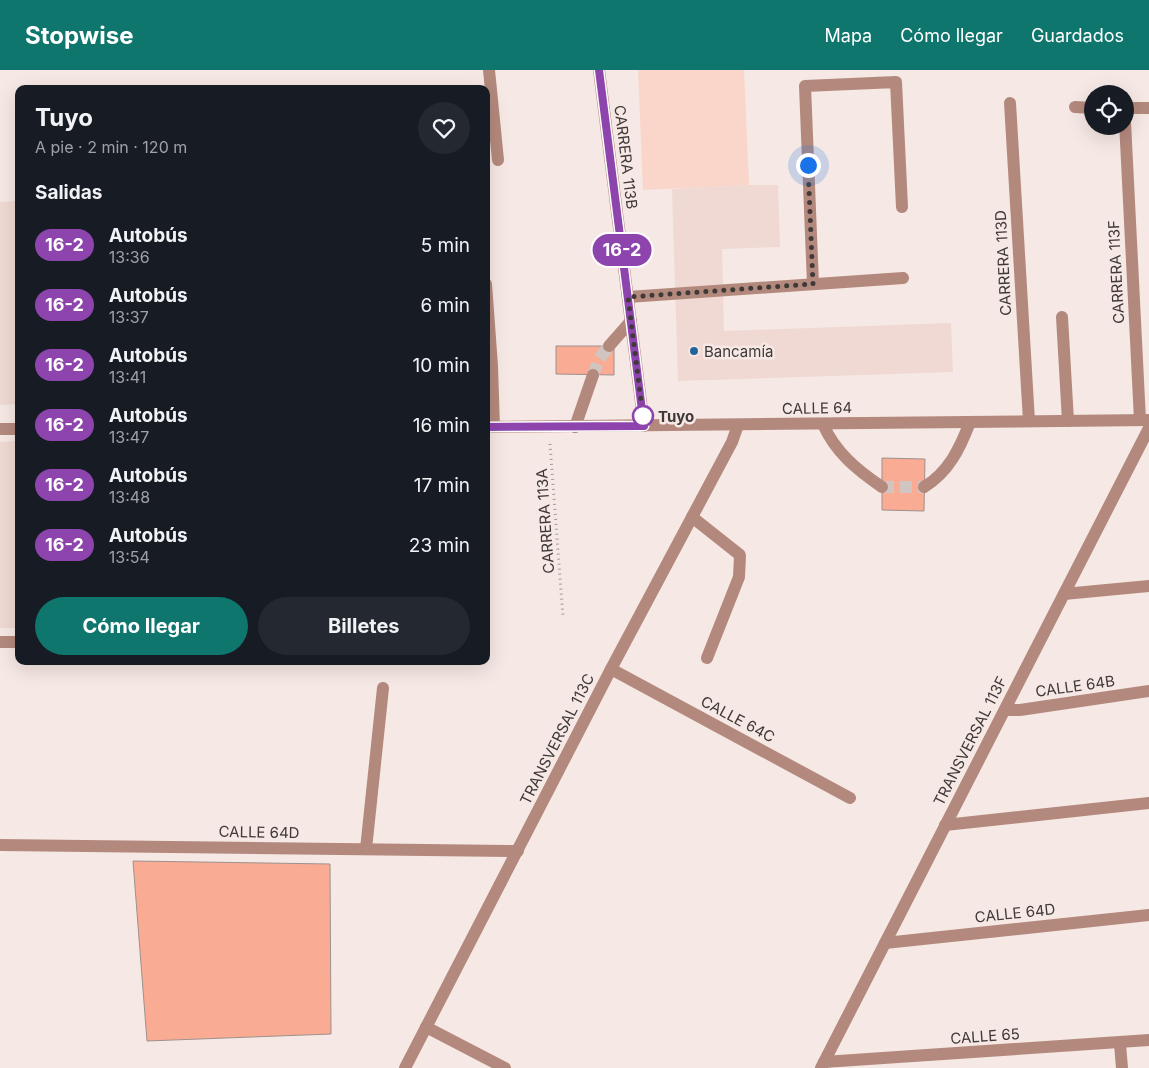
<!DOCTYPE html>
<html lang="es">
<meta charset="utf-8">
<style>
:root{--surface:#171b24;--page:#242831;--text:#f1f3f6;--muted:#9ea1a6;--accent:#0f766e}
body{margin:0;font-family:Inter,sans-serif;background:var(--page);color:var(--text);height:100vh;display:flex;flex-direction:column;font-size:19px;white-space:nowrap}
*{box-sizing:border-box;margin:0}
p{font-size:16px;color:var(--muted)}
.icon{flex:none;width:28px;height:28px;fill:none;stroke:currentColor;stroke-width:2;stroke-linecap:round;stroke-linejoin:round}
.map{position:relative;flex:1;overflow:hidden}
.panel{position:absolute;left:15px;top:15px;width:475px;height:580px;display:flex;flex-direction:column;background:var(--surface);border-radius:10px;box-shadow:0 5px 20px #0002}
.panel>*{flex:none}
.badge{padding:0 10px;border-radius:16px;font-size:18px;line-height:32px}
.controls{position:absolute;left:1084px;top:15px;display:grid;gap:10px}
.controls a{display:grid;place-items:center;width:50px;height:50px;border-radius:50%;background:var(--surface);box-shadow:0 5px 20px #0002;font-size:25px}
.you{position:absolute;width:25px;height:25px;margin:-12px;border:4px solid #fff;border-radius:50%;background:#1a73e8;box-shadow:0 0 0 8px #1a73e833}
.map>.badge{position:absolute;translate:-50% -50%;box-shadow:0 0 0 2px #fff}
h2{padding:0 20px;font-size:19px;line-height:45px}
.round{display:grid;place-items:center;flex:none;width:52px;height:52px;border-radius:26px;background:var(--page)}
.summary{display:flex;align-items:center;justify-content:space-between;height:85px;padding:0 20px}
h1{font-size:24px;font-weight:700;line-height:38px}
.button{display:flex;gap:10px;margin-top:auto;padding:10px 20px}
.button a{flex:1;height:58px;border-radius:30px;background:var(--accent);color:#fff;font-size:20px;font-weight:700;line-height:58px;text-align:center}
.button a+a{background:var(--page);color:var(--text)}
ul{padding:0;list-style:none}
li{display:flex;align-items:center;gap:15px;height:60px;padding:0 20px}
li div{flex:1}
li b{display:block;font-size:19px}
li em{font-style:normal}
li .badge{min-width:55px;font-weight:700;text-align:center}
header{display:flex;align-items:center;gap:30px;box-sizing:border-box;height:70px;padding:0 25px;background:var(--accent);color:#fff}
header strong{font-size:24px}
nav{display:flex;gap:28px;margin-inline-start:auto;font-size:18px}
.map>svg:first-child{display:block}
.built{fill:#efd9d2}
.green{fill:#fad5ca}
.building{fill:#f9ab94;stroke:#9e918d}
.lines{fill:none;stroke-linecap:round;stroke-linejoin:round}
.minor-tunnel{stroke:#d1c5c2;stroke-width:12;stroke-dasharray:12 6;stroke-linecap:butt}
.path{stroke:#a49a97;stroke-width:3;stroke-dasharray:1 4;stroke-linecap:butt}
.minor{stroke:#b4897d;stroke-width:12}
.line-casing{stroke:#fff;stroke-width:11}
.line{stroke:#8e44ad;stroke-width:8}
.walk{stroke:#3f3938;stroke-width:5;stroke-dasharray:0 9}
.poi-dot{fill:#23649a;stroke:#f6e8e4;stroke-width:2}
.stop-dot{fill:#fff;stroke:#8e44ad;stroke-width:2.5}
.labels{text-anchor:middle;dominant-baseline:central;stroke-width:5;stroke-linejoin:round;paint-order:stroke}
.street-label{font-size:15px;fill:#3f3938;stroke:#f6e8e4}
.poi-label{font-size:15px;fill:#3f3938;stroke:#f6e8e4;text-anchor:start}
.stop-label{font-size:15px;font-weight:bold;fill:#3f3938;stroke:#f6e8e4;text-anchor:start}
</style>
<header>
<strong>Stopwise</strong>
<nav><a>Mapa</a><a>Cómo llegar</a><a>Guardados</a></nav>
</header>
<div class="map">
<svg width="1149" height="998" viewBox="0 0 1149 998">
<rect width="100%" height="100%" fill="#f6e8e4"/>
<!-- built -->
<g class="built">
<polygon points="749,115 778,115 780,177 722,179 724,261 951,253 953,302 678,311 672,119"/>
<polygon points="19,131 19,334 0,335 0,132"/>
<polygon points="19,371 19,558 0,558 0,372"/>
</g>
<!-- green -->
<polygon class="green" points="638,0 744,0 749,115 643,120"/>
<!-- building -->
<g class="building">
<polygon points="556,276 614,276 614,305 556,304"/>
<polygon points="882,388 925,389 924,441 882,440"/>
<polygon points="133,791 330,794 331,964 147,971"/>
</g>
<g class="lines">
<!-- minor-tunnel -->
<g class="minor-tunnel">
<polyline points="593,305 599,289 609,276"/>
<polyline points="882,417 924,417"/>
</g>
<!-- path -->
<polyline class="path" points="550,374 563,547"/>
<!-- minor -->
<g class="minor">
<polyline points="489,0 498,90"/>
<polyline points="599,0 644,356"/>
<polyline points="1010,33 1029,351"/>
<polyline points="1075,37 1092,38"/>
<polyline points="1125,38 1149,38"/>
<polyline points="1125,52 1140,350"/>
<polyline points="486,214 492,296 494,357"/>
<polyline points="813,214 805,16 896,12 902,137"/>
<polyline points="628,227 903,208"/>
<polyline points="1062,247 1068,351"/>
<polyline points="609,276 631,251"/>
<path d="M823,354C835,382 857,400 882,417"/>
<polyline points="486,357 1149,350"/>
<polyline points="575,357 593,305"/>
<polyline points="0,359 19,359"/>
<path d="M924,417C949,402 960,378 970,352"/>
<polyline points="692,447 740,485 739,507 707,588"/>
<polyline points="1064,524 1149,516"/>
<polyline points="0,572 16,572"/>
<polyline points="611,599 850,728"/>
<polyline points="1005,640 1020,640 1149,621"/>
<polyline points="945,755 1149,733"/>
<polyline points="0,775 518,781"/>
<polyline points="366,779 383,618"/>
<polyline points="885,873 1149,845"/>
<polyline points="426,957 505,998"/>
<polyline points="1120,974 1122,998"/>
<polyline points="824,992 1149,970"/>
<polyline points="405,998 611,599 732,372 738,355"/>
<polyline points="821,998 1149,358"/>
</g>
</g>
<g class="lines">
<!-- line casing -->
<g class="line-casing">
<polyline id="line" points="486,357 644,356 599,0"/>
</g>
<!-- line -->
<use href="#line" class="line"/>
<!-- walk -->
<polyline class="walk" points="643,346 628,227 813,214 808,95"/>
</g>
<!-- markers -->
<circle class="poi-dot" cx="694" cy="281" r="5"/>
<circle class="stop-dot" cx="643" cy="346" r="10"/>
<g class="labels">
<!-- street labels -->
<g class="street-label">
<text transform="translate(626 87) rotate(83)">CARRERA 113B</text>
<text transform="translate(1003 193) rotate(-93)">CARRERA 113D</text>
<text transform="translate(1116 202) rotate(-93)">CARRERA 113F</text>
<text transform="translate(817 338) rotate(-1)">CALLE 64</text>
<text transform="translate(545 451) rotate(-94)">CARRERA 113A</text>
<text transform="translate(1075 616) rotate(-8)">CALLE 64B</text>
<text transform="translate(738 649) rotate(28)">CALLE 64C</text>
<text transform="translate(557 669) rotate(-63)">TRANSVERSAL 113C</text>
<text transform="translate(970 671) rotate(-63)">TRANSVERSAL 113F</text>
<text transform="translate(259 762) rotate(1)">CALLE 64D</text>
<text transform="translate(1015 843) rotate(-6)">CALLE 64D</text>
<text transform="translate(985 966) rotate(-4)">CALLE 65</text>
</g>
<!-- poi labels -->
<g class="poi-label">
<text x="704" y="281">Bancamía</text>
</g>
<!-- stop labels -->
<g class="stop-label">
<text x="658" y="346">Tuyo</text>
</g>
</g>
</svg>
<div class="controls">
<a><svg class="icon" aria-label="locate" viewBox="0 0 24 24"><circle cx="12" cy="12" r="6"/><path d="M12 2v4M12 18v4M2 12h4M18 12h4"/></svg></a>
</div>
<div class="you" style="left:808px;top:95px"></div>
<b class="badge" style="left:622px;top:180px;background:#8e44ad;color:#fff">16-2</b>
<section class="panel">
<div class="summary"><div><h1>Tuyo</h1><p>A pie · 2 min · 120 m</p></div><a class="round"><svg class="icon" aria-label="heart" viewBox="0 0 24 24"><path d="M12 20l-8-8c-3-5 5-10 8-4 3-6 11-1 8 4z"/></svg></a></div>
<h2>Salidas</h2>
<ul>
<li><span class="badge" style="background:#8e44ad;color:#fff">16-2</span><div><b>Autobús</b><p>13:36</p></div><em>5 min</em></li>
<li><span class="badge" style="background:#8e44ad;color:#fff">16-2</span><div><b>Autobús</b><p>13:37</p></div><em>6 min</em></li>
<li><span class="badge" style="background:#8e44ad;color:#fff">16-2</span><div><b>Autobús</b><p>13:41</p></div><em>10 min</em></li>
<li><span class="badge" style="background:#8e44ad;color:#fff">16-2</span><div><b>Autobús</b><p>13:47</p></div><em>16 min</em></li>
<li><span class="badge" style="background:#8e44ad;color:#fff">16-2</span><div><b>Autobús</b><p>13:48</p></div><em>17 min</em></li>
<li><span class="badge" style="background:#8e44ad;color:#fff">16-2</span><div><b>Autobús</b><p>13:54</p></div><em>23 min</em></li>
</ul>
<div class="button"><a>Cómo llegar</a><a>Billetes</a></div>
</section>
</div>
